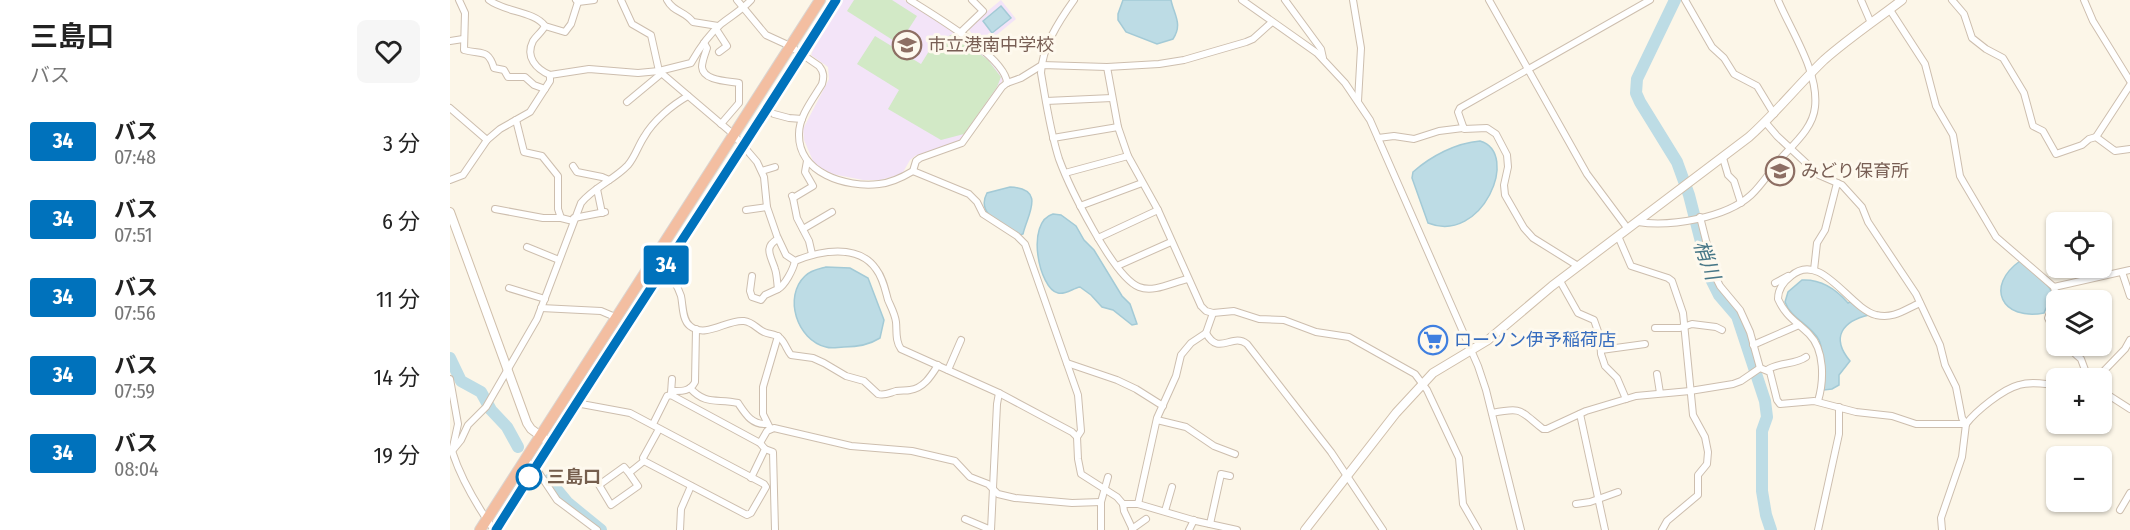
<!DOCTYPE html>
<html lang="ja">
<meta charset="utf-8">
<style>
:root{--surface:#fff;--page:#f6f6f6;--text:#222;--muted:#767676}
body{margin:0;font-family:"Fira Sans Condensed","Noto Sans JP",sans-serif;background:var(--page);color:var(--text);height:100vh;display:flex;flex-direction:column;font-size:22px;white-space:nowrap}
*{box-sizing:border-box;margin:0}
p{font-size:20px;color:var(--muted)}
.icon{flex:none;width:33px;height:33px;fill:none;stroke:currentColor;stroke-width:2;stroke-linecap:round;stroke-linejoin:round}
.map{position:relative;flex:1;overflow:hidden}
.panel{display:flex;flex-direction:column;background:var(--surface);width:450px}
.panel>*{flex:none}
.badge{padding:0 12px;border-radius:4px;font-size:21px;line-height:39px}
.tools{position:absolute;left:1596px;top:212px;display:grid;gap:12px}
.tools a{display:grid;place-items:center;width:66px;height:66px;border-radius:9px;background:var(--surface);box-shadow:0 2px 4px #0004;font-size:30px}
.map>.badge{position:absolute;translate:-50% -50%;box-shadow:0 0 0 3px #fff}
.round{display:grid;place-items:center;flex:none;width:63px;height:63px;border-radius:9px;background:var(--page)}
.summary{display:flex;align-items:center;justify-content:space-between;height:102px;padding:0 30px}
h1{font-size:28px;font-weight:700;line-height:45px}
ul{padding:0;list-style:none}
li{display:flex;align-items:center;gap:18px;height:78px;padding:0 30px}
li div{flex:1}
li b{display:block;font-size:22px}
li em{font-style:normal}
li .badge{min-width:66px;font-weight:700;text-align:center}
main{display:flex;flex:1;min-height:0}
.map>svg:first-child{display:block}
.education{fill:#f3e4f8}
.green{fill:#d2e9c6}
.water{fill:#bddce5;stroke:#a3cad6;stroke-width:1.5}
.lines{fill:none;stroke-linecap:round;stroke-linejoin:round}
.river{stroke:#bddce5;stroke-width:12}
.street-casing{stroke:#cdbeae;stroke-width:8}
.secondary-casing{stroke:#d0bfab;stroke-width:10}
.highway-casing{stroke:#dbd5d1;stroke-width:12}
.street{stroke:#fff;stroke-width:6}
.secondary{stroke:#fff;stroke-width:8}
.highway{stroke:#f3bea1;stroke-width:10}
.line-casing{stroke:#fff;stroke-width:14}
.line{stroke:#0072bc;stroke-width:9}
.stop-dot{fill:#fff;stroke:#0072bc;stroke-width:3}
.labels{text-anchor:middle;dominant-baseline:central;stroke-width:6;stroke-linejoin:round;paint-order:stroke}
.education-label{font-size:18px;fill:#785e54;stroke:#fef9ee;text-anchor:start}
.shop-label{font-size:18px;fill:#366cbe;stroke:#fef9ee;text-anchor:start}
.stop-label{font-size:18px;font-weight:bold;fill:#755e4d;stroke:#fef9ee;text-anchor:start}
.water-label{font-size:20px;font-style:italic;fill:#477787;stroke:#fef9ee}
</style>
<main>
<section class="panel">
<div class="summary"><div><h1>三島口</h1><p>バス</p></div><a class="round"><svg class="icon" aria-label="heart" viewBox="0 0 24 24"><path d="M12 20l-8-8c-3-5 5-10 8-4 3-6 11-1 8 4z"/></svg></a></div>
<ul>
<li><span class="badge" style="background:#0072bc;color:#fff">34</span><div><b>バス</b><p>07:48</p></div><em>3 分</em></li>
<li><span class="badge" style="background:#0072bc;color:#fff">34</span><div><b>バス</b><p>07:51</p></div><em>6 分</em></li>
<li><span class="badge" style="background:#0072bc;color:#fff">34</span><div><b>バス</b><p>07:56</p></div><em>11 分</em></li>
<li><span class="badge" style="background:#0072bc;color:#fff">34</span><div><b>バス</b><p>07:59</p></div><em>14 分</em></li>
<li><span class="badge" style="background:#0072bc;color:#fff">34</span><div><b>バス</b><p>08:04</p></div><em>19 分</em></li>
</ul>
</section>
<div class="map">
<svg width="1680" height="530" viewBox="0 0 1680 530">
<rect width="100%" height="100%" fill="#fcf6e8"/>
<!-- education -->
<g class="education">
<polygon points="392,0 454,0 521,44 540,58 554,76 551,84 511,141 465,156 460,160 452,174 430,180 413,180 382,174 369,167 363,161 354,140 353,129 379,79 378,67 361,55 370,33"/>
<polygon points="551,0 566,19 533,46 517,28"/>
</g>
<!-- green -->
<g class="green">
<polygon points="404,0 442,0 467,16 449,44 397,11"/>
<polygon points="503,34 538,60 551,77 547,87 514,134 491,140 438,109 449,90 407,64 425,36 471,64 484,43"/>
</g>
<!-- water -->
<g class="water">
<path d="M673,0H721C724,15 733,24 723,39L707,44L676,32L668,20V14Z"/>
<polygon points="551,6 561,18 542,33 533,21"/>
<path d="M1030,141C1071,153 1032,245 978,223L962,178L963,172C981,156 1006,143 1030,141Z"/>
<path d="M560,187C597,189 577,215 573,234L570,235C554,225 525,215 537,193Z"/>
<path d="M603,214L611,215L626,226L634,240L644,250L672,296L680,304L687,324L682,325L663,310L652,307L641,295L630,287C623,288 616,295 608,293C589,289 575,222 603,214Z"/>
<path d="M1570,261C1578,268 1601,284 1602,294C1602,300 1596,307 1594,313C1551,321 1535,286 1570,261Z"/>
<path d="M376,267L400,268L418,278L434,320L430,338C419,345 407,347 394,347C388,347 382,349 376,347C347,340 333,297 355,276C361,270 369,269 376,267Z"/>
<path d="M1352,280C1371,279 1386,289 1398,303L1400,302L1419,315C1393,321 1380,337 1400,361L1389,375V385L1382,389L1374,390V387C1373,375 1374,350 1369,340C1360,324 1341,319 1335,302L1338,292Z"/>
</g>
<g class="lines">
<!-- river -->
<g class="river">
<polyline points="1225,0 1187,79 1186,93 1190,102 1227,162 1239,195 1260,277 1269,295 1287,316 1315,401 1317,417 1312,431 1312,491 1316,515 1321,530"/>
<polyline points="0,358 11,381 31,392 41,410 57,427 68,447"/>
<polyline points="99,480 118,503 151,530"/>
</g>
<!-- street casing -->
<g class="street-casing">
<g id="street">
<path d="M9,0L15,13L14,50C31,55 38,48 44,68L54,70L58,77H75L84,85L95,89"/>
<path d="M39,0C54,12 84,11 95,26L115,32L121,24L128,2"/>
<polyline points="126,0 128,2 144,0"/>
<path d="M171,0L182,24L201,35L209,71L283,134L307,162L314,177L317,207L327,236L336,255L345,261C369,251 408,243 426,269C433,278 435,289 438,300C441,307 445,314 446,322C447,331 445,341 451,349L549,393L622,432L627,437"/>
<path d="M217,0C223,12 235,11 243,22L268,26"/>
<path d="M287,0L316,35L340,46L369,66C374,72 374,77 372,84C363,99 349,116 349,134C348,173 396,188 429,184C440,183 453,177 463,171L466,161L470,158L512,143L552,87L557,83L571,78L592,65L657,67L709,64L734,60L796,42L803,39L822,22"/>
<path d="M460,0C483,15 556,57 557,83"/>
<path d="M624,0C609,21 592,47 591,73C596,102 600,131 609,159C619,186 663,277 689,287C704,293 723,282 738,279"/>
<polyline points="792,0 867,53 895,83 920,120 1028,366 1036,390 1071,530"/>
<polyline points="835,0 871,49 873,58"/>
<polyline points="903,0 911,48 908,101"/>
<polyline points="1039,0 1137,174 1178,229"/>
<polyline points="1235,0 1262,47 1274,58 1284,74 1307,86 1324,114"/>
<polyline points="1411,0 1421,23"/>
<polyline points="1502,0 1514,14 1522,38 1536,49 1553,58 1574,93 1583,126 1593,131 1606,154 1632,145 1639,139 1646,137 1665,151 1680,149"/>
<polyline points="1634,0 1643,21 1680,81"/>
<polyline points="1440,10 1475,64 1486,106 1503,135 1510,176 1514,183 1546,237 1604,287 1606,296 1598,318 1606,334"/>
<path d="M95,26C92,32 86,36 83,41C75,57 86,69 100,75"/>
<polyline points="266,29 277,46 269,52"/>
<polyline points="510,33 533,11 522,0"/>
<polyline points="0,41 13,39"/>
<path d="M254,43L257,48C255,54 252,61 252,67C253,81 278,81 289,83V103L271,124"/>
<polyline points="657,67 668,127 678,156 708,210 751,306 756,311 763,313 784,311 809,319 834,320 866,332 899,337 965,374 977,390 1009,458 1013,504 1028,530"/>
<polyline points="596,101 662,98"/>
<polyline points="177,102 212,73"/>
<polyline points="0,108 37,140"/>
<polyline points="324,114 339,118 352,119"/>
<polyline points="66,120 74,152 92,156 108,176 108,209 111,218"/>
<polyline points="1316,123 1327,136 1369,175 1392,185 1412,207 1418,222 1466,294 1490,345 1495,365 1506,387 1512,418 1516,424"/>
<polyline points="1646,137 1680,85"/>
<polyline points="603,138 668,127"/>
<polyline points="928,138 944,136 964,139 989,131 1013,128"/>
<polyline points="1273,158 1278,175 1284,181 1291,203"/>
<polyline points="123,166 127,172 152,177 159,180"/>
<polyline points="312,171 325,167"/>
<polyline points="463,171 519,194 527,202 533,214 567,236 575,244 628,395 631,431 627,437 628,459 631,474 667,497 673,504 674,511 683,530"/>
<polyline points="615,173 678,156"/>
<path d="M0,180L13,175L37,140L50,129L80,112L100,81V75L139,69L188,73L209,71L241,63C249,49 258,35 271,24C281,16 292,10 301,0"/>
<polyline points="147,189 152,213"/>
<polyline points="342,196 343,198 363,186 355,172 357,161"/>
<polyline points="343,198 347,218 359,241 362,254"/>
<polyline points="630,206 692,183"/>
<polyline points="45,209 93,218 111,218 123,221"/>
<polyline points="296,210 317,207"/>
<polyline points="1250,217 1265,276 1270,286 1290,310 1300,332 1310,368"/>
<polyline points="124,218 155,212"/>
<path d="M1188,222C1220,227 1276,218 1301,195C1313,184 1322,168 1333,156C1346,142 1363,127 1365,107C1369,72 1341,31 1328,0"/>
<polyline points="353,229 382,212"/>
<polyline points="1168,236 1181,266 1218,278 1222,281 1233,313 1243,415 1255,437 1258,452 1257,464 1248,475 1248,495 1217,521 1212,530"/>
<polyline points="648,238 708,210"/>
<polyline points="77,247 109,260"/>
<polyline points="667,266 721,242"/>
<polyline points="1128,266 1083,238 1074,228 1055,195 1054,185 1058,167 1057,155 1046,134 1037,128 1014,129 1008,112 1010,108 1200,0"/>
<path d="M214,269C222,277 227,284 231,296C233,305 232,320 240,326C256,339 277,319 294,321C303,322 307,329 314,332C320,335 326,333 331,339C335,343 337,350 341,355L363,358L374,363L396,376L414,381L428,394C435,396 439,393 446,391C451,390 456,391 460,390C474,388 481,376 488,365"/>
<polyline points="1364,270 1367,243 1375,230 1387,183"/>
<polyline points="1672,272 1680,296"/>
<path d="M302,276L300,291L302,297L311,300L315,295L328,289C327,282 327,275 325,269C321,256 313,247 328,239"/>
<polyline points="1110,281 1128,313 1144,320 1150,337 1151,354 1155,366 1167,378 1176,399"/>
<polyline points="1325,283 1338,276"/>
<polyline points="1604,287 1680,270"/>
<polyline points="59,288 95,299"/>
<path d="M328,289C335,285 343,270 345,261"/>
<polyline points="91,308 151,311 165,317"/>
<polyline points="1205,328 1230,328 1242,324 1266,327 1272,330"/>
<path d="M756,333C769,357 782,332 797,344L881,452L933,530"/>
<polyline points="1303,345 1349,325"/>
<polyline points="1615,345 1631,359 1638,378"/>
<polyline points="1151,350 1195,344"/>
<polyline points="617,363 667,380 686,389 713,406"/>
<polyline points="498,370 511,340"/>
<path d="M1317,370C1329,362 1345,365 1356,357"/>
<polyline points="1207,374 1210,393"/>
<polyline points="1647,378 1675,349 1680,340"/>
<polyline points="0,379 8,424 3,447"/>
<path d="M240,388C256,406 268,398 288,403C296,415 302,425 317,424"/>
<path d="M222,391C231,391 240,392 245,382L246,329"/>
<polyline points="1652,391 1680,409"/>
<polyline points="221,393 222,379"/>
<path d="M1368,401C1374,381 1375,350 1359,334C1346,321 1336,317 1328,299C1328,289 1333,282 1341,276C1371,250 1399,308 1426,315C1444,319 1454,310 1470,303"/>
<polyline points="126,403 180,413 314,484 316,487 301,513 297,515 194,461 193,458 209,429"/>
<path d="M1042,413C1073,407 1069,410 1093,429H1097L1136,411L1186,396L1240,391L1283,384L1291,381L1310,368L1320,372L1327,400L1330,404L1364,401L1406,412L1442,416L1466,424H1516"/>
<polyline points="1130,414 1155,530"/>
<polyline points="707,420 736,427 764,446 785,454"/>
<polyline points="203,424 217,396 221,395 310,443 315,449 301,478"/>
<polyline points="320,428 313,414 313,387 328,336"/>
<polyline points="310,443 317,431 324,428 401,446 462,451 505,461 520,477 538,484 548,494 565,498 622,503 651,502"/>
<polyline points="315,449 323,452 325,530"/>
<path d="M2,451L11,440L18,425L36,407L87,319L131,203C144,187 164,180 178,165C185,157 188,146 194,137C203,121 222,105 238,96"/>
<path d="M2,451C11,479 27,506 44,530"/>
<polyline points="74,460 85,467 107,500 147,530"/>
<polyline points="179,473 188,486 161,505 149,485 174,467 179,473 194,461"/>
<polyline points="673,504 688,504 746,521 787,530"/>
<polyline points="688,504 707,418 726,376 731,355 741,343 756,333 763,313"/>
<polyline points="1126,504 1140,502 1168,492"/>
<polyline points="1670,510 1680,493"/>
<polyline points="715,511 722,487"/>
<polyline points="515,519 541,530 547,404 549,393"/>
<polyline points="760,524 771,474 780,476"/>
<polyline points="682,529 696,519"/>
<polyline points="230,530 231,509 241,486"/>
<polyline points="651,530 651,502 658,477"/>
<polyline points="739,530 744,520"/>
<polyline points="1368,530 1389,434 1389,407"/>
<path d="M1492,530L1491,518L1512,457L1516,424C1526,411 1553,389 1569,385C1581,381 1594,384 1606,385"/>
</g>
</g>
<!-- secondary casing -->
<g class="secondary-casing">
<g id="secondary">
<polyline points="0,212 77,423 81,429 100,443"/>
<path d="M855,530L946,413L983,373L1038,340L1102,286L1299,137C1326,113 1348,85 1374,60C1399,38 1426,20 1452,0"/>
</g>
</g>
<!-- highway casing -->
<g class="highway-casing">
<g id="highway">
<polyline points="30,530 370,0"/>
<path d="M46,530C157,352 275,178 386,0"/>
</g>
</g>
<!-- street -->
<use href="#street" class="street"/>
<!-- secondary -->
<use href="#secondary" class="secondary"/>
<!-- highway -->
<use href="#highway" class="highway"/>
</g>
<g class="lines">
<!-- line casing -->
<g class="line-casing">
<path id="line" d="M46,530C157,352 275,178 386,0"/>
</g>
<!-- line -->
<use href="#line" class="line"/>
</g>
<!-- icons -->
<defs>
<g id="school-ring" transform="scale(1.5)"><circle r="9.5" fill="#fef9ee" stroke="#8d6e63" stroke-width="1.5"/><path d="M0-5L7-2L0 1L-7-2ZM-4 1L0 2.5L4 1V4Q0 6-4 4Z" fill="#8d6e63"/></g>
<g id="supermarket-ring" transform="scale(1.5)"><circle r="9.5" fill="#fef9ee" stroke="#3f7fe0" stroke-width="1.5"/><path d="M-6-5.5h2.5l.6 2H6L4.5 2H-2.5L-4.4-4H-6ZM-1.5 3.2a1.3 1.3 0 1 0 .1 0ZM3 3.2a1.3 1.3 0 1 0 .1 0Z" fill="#3f7fe0"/></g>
</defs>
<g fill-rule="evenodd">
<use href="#school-ring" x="457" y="45"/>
<use href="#school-ring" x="1330" y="171"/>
<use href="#supermarket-ring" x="983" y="340"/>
</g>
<!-- markers -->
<circle class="stop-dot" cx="79" cy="477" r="12"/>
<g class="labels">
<!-- education labels -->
<g class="education-label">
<text x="478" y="45">市立港南中学校</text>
<text x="1351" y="171">みどり保育所</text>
</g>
<!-- shop labels -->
<g class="shop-label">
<text x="1004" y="340">ローソン伊予稲荷店</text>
</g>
<!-- stop labels -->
<g class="stop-label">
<text x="97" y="477">三島口</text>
</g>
<!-- water labels -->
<g class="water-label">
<text transform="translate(1257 260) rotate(70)">梢川</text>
</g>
</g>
</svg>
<div class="tools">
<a><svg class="icon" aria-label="locate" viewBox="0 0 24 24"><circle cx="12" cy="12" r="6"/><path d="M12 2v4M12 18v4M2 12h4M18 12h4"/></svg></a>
<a><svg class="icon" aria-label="layers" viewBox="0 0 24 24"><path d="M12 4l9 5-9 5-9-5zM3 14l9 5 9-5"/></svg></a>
<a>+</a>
<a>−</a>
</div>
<b class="badge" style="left:216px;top:265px;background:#0072bc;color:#fff">34</b>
</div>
</main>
